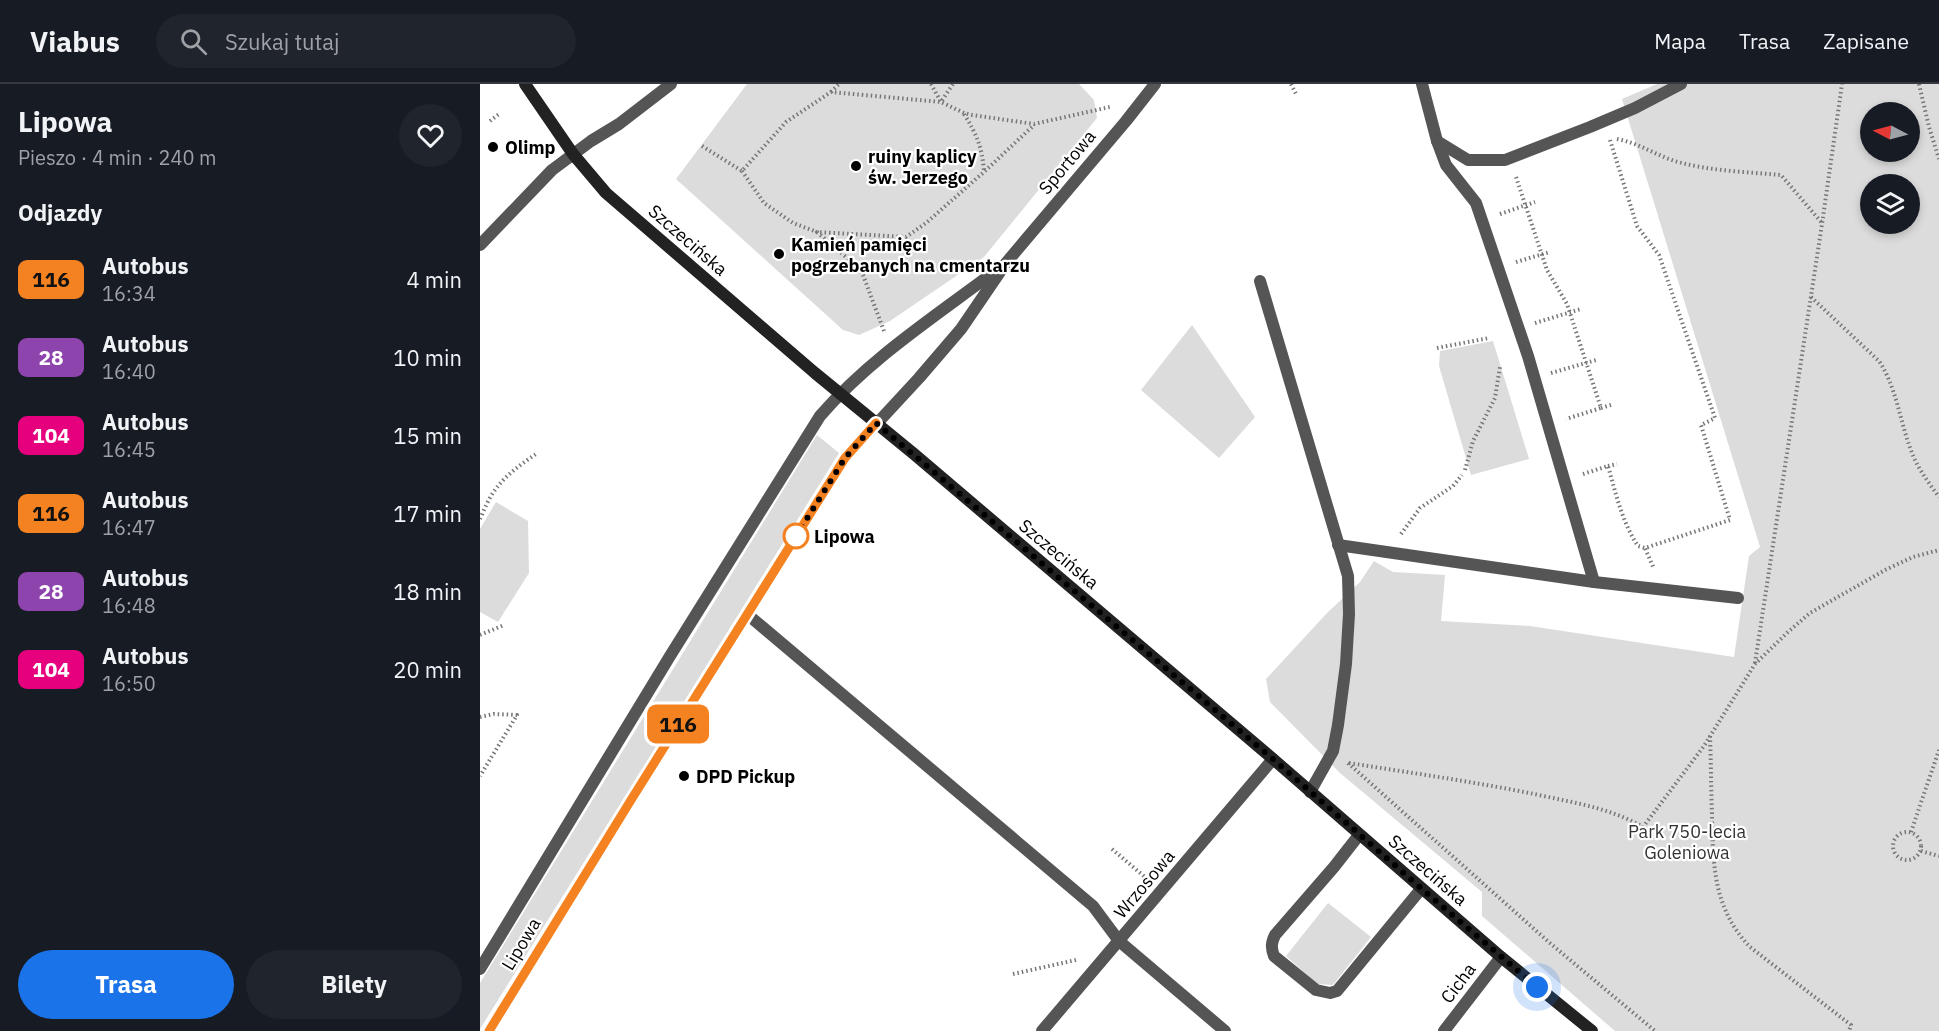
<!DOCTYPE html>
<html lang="pl">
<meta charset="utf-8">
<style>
:root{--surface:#171b24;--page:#20242c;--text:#f1f3f6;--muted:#9ea1a6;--line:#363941;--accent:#1a73e8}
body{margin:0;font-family:"IBM Plex Sans",sans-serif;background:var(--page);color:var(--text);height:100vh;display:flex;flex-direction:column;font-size:22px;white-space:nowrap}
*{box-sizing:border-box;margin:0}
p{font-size:20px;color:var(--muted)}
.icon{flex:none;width:33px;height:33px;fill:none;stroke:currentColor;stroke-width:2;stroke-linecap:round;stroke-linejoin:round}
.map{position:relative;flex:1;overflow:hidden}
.side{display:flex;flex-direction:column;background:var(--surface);width:480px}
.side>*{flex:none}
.badge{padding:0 12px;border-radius:9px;font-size:21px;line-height:39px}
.needle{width:39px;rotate:276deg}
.tools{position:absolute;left:1380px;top:18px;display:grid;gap:12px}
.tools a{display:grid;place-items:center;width:60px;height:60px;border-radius:50%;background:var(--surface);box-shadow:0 3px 9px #0003;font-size:30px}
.you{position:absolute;width:30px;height:30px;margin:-15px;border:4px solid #fff;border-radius:50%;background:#1a73e8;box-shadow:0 0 0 9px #1a73e833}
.map>.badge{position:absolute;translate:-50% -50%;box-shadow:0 0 0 3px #fff}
h2{padding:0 18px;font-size:22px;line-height:54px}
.round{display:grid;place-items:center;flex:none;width:63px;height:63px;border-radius:32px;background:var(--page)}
.overview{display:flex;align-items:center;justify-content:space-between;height:102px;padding:0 18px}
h1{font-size:28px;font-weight:700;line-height:45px}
.button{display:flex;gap:12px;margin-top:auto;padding:12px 18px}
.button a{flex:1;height:69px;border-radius:36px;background:var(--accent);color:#fff;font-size:24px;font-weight:700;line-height:69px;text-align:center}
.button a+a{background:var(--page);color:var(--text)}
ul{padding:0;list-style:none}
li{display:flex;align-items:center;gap:18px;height:78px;padding:0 18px}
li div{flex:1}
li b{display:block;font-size:22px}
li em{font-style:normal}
li .badge{min-width:66px;font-weight:700;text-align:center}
header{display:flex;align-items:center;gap:36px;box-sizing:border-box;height:84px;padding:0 30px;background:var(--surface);border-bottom:2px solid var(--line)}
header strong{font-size:28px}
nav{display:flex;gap:33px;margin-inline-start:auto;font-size:21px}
.search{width:420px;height:54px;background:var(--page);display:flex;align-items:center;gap:15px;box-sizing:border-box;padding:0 21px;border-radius:33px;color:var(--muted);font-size:22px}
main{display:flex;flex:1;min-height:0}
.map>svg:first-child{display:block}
.green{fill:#dcdcdc;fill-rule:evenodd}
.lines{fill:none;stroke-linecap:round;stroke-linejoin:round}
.path{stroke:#777;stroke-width:4;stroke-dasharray:1.5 3;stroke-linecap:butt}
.lane{stroke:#555;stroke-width:12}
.street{stroke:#555;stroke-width:12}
.secondary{stroke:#222;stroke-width:12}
.line-casing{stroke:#fff;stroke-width:14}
.line{stroke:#f58220;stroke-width:9}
.walk{stroke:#000;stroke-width:6;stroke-dasharray:0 10.8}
.poi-dot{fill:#000;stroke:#fff;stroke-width:2}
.stop-dot{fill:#fff;stroke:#f58220;stroke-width:3}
.labels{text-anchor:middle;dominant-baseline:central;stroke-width:4.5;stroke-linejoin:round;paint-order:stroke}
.poi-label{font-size:18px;font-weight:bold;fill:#000;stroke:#fff;text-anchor:start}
.street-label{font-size:18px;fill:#000;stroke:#fff}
.stop-label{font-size:18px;font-weight:bold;fill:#000;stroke:#fff;text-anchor:start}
.park-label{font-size:18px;fill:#333;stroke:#fff}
</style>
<header>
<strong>Viabus</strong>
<div class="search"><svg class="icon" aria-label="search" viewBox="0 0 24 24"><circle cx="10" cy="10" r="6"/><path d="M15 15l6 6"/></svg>Szukaj tutaj</div>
<nav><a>Mapa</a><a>Trasa</a><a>Zapisane</a></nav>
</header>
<main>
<section class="side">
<div class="overview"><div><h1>Lipowa</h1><p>Pieszo · 4 min · 240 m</p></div><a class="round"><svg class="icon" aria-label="heart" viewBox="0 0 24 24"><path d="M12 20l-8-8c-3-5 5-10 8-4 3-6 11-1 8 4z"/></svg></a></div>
<h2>Odjazdy</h2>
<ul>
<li><span class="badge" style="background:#f58220;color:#111">116</span><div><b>Autobus</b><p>16:34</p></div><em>4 min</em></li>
<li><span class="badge" style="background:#8e44ad;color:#fff">28</span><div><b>Autobus</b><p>16:40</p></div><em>10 min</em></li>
<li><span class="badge" style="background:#e6007e;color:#fff">104</span><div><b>Autobus</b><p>16:45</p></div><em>15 min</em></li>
<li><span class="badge" style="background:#f58220;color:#111">116</span><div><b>Autobus</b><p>16:47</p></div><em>17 min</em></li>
<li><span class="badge" style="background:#8e44ad;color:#fff">28</span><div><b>Autobus</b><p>16:48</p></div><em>18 min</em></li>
<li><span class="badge" style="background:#e6007e;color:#fff">104</span><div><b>Autobus</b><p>16:50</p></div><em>20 min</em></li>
</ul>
<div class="button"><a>Trasa</a><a>Bilety</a></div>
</section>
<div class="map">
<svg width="1459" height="947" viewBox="0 0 1459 947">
<rect width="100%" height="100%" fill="#fff"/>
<!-- green -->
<g class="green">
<polygon points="267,0 599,0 614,16 617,34 504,173 410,237 379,251 363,246 196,95"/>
<path d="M1177,0H1459V947H1135L1002,832V808L860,689L790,618L786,595L847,529L880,498L894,477L913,488L965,491L961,537L1050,542L1254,573L1269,472L1280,463L1142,15ZM1390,28H1430V68H1390ZM1390,100H1430V140H1390Z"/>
<polygon points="712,241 775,333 739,374 661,306"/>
<polygon points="1013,257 1049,375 991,391 959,282 960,267"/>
<polygon points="337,351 359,369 0,945 0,899"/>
<polygon points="16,418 48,437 49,489 18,538 0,528 0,445"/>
<polygon points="848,819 891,853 853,901 837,900 806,872"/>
</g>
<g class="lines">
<!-- path -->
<g class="path">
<polyline points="451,0 461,18 473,0"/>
<polyline points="811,0 817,12"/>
<polyline points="1439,0 1449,43 1459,75"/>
<polyline points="351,8 359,0"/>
<path d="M484,30C497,51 502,63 504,87"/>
<polyline points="10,37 19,30"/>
<path d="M1137,55C1159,59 1177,72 1198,78C1231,87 1267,88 1301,91L1342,139"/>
<polyline points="1130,56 1157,142 1179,171 1235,334 1221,341 1250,436 1165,464 1174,485"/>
<polyline points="222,62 262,87 306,38 351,8 461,18 484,29 492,31 554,40 630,23"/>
<polyline points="262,87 284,119 313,139 337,148"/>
<polyline points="1036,93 1067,186 1087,220 1121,324 1086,335"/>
<polyline points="1020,130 1055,118"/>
<polyline points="1036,178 1070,168"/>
<path d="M1331,213L1399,277C1417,304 1420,339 1432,369C1438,385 1449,399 1459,413"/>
<polyline points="1055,239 1101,225"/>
<polyline points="404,247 383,191 373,179 337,148 426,153 446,139 504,88 554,41"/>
<polyline points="957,264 1009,254"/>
<polyline points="1071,289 1116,276"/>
<polyline points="1121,324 1131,321"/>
<polyline points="1128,382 1137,380"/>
<polyline points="985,386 993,357 1015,314 1020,283"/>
<path d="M1103,390L1128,382C1136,410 1142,438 1158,462L1165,464"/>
<path d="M0,435C4,426 8,416 13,409C24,392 40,381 56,370"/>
<polyline points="921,450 940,424 973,402 982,391"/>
<polyline points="0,551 24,541"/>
<polyline points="1275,579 1342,140 1362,0"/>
<polyline points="0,633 14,630 37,631 0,692"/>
<path d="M1230,652C1231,678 1231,704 1232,731C1233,781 1233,824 1270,863L1371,941L1369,947"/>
<polyline points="868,679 1071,860 1175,947"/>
<path d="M869,679C932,689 996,698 1059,711C1095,719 1130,724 1163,743L1224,662L1275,580L1308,548L1330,529L1405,486L1433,473L1459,466"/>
<circle cx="1427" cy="762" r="14"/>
<polyline points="1431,748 1459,666"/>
<polyline points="632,765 666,794"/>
<polyline points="1441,767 1459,772"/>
<polyline points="533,890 596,876"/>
</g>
<!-- lane -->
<g class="lane">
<polyline points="942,0 957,57 966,81 996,119 1048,272 1114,498"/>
<polyline points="957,57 988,76 1025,76 1110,43 1155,24 1201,0"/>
<polyline points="780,197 868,492 869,530 866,580 858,641 853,667 830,708"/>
<polyline points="858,461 1114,498 1258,514"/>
<polyline points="267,530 613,822 639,857 745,947"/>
<path d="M879,751L854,783L795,851C791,859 791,864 794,872L836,906L850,909L857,907L941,805"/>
</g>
<!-- street -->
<g class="street">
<polyline points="0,161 72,86 111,57 139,40 191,0"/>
<path d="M0,885L190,572L340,332C390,274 457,231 518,185"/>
<polyline points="9,947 151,716 365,374 439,294 481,245 526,179 646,37 675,0"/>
<polyline points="562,947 793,675"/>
<polyline points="964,947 1021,873"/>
</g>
<!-- secondary -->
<polyline class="secondary" points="45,0 93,70 126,109 335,289 434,370 793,675 1021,873 1112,947"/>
</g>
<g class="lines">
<!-- line casing -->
<g class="line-casing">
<polyline id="line" points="9,947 151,716 365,374 396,339"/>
</g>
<!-- line -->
<use href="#line" class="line"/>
<!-- walk -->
<polyline class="walk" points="316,452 365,374 396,339 793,675 957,818 1057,903"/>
</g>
<!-- markers -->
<g class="poi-dot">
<circle cx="13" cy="63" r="6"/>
<circle cx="376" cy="82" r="6"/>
<circle cx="299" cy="170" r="6"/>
<circle cx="204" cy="692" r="6"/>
</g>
<circle class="stop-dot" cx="316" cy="452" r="12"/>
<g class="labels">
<!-- poi labels -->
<g class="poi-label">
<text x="25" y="63">Olimp</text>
<text x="388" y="72">ruiny kaplicy<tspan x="388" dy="21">św. Jerzego</tspan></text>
<text x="311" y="160">Kamień pamięci<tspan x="311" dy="21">pogrzebanych na cmentarzu</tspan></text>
<text x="216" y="692">DPD Pickup</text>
</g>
<!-- street labels -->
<g class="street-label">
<text transform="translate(587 78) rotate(-50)">Sportowa</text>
<text transform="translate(208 156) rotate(41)">Szczecińska</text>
<text transform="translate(579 470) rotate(40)">Szczecińska</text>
<text transform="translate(948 786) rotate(41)">Szczecińska</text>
<text transform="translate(664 800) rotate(-50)">Wrzosowa</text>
<text transform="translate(41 860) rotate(-59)">Lipowa</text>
<text transform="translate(978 899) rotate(-53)">Cicha</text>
</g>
<!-- stop labels -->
<g class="stop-label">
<text x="334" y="452">Lipowa</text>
</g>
<!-- park labels -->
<g class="park-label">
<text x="1207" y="747">Park 750-lecia<tspan x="1207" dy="21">Goleniowa</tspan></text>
</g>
</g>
</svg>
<div class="tools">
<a><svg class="needle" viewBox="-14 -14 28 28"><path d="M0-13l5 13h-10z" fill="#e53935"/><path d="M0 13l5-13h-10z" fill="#9ea1a6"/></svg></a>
<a><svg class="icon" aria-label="layers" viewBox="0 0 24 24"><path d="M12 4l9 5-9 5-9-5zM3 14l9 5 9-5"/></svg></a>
</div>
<div class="you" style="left:1057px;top:903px"></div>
<b class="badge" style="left:198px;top:640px;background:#f58220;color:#111">116</b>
</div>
</main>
